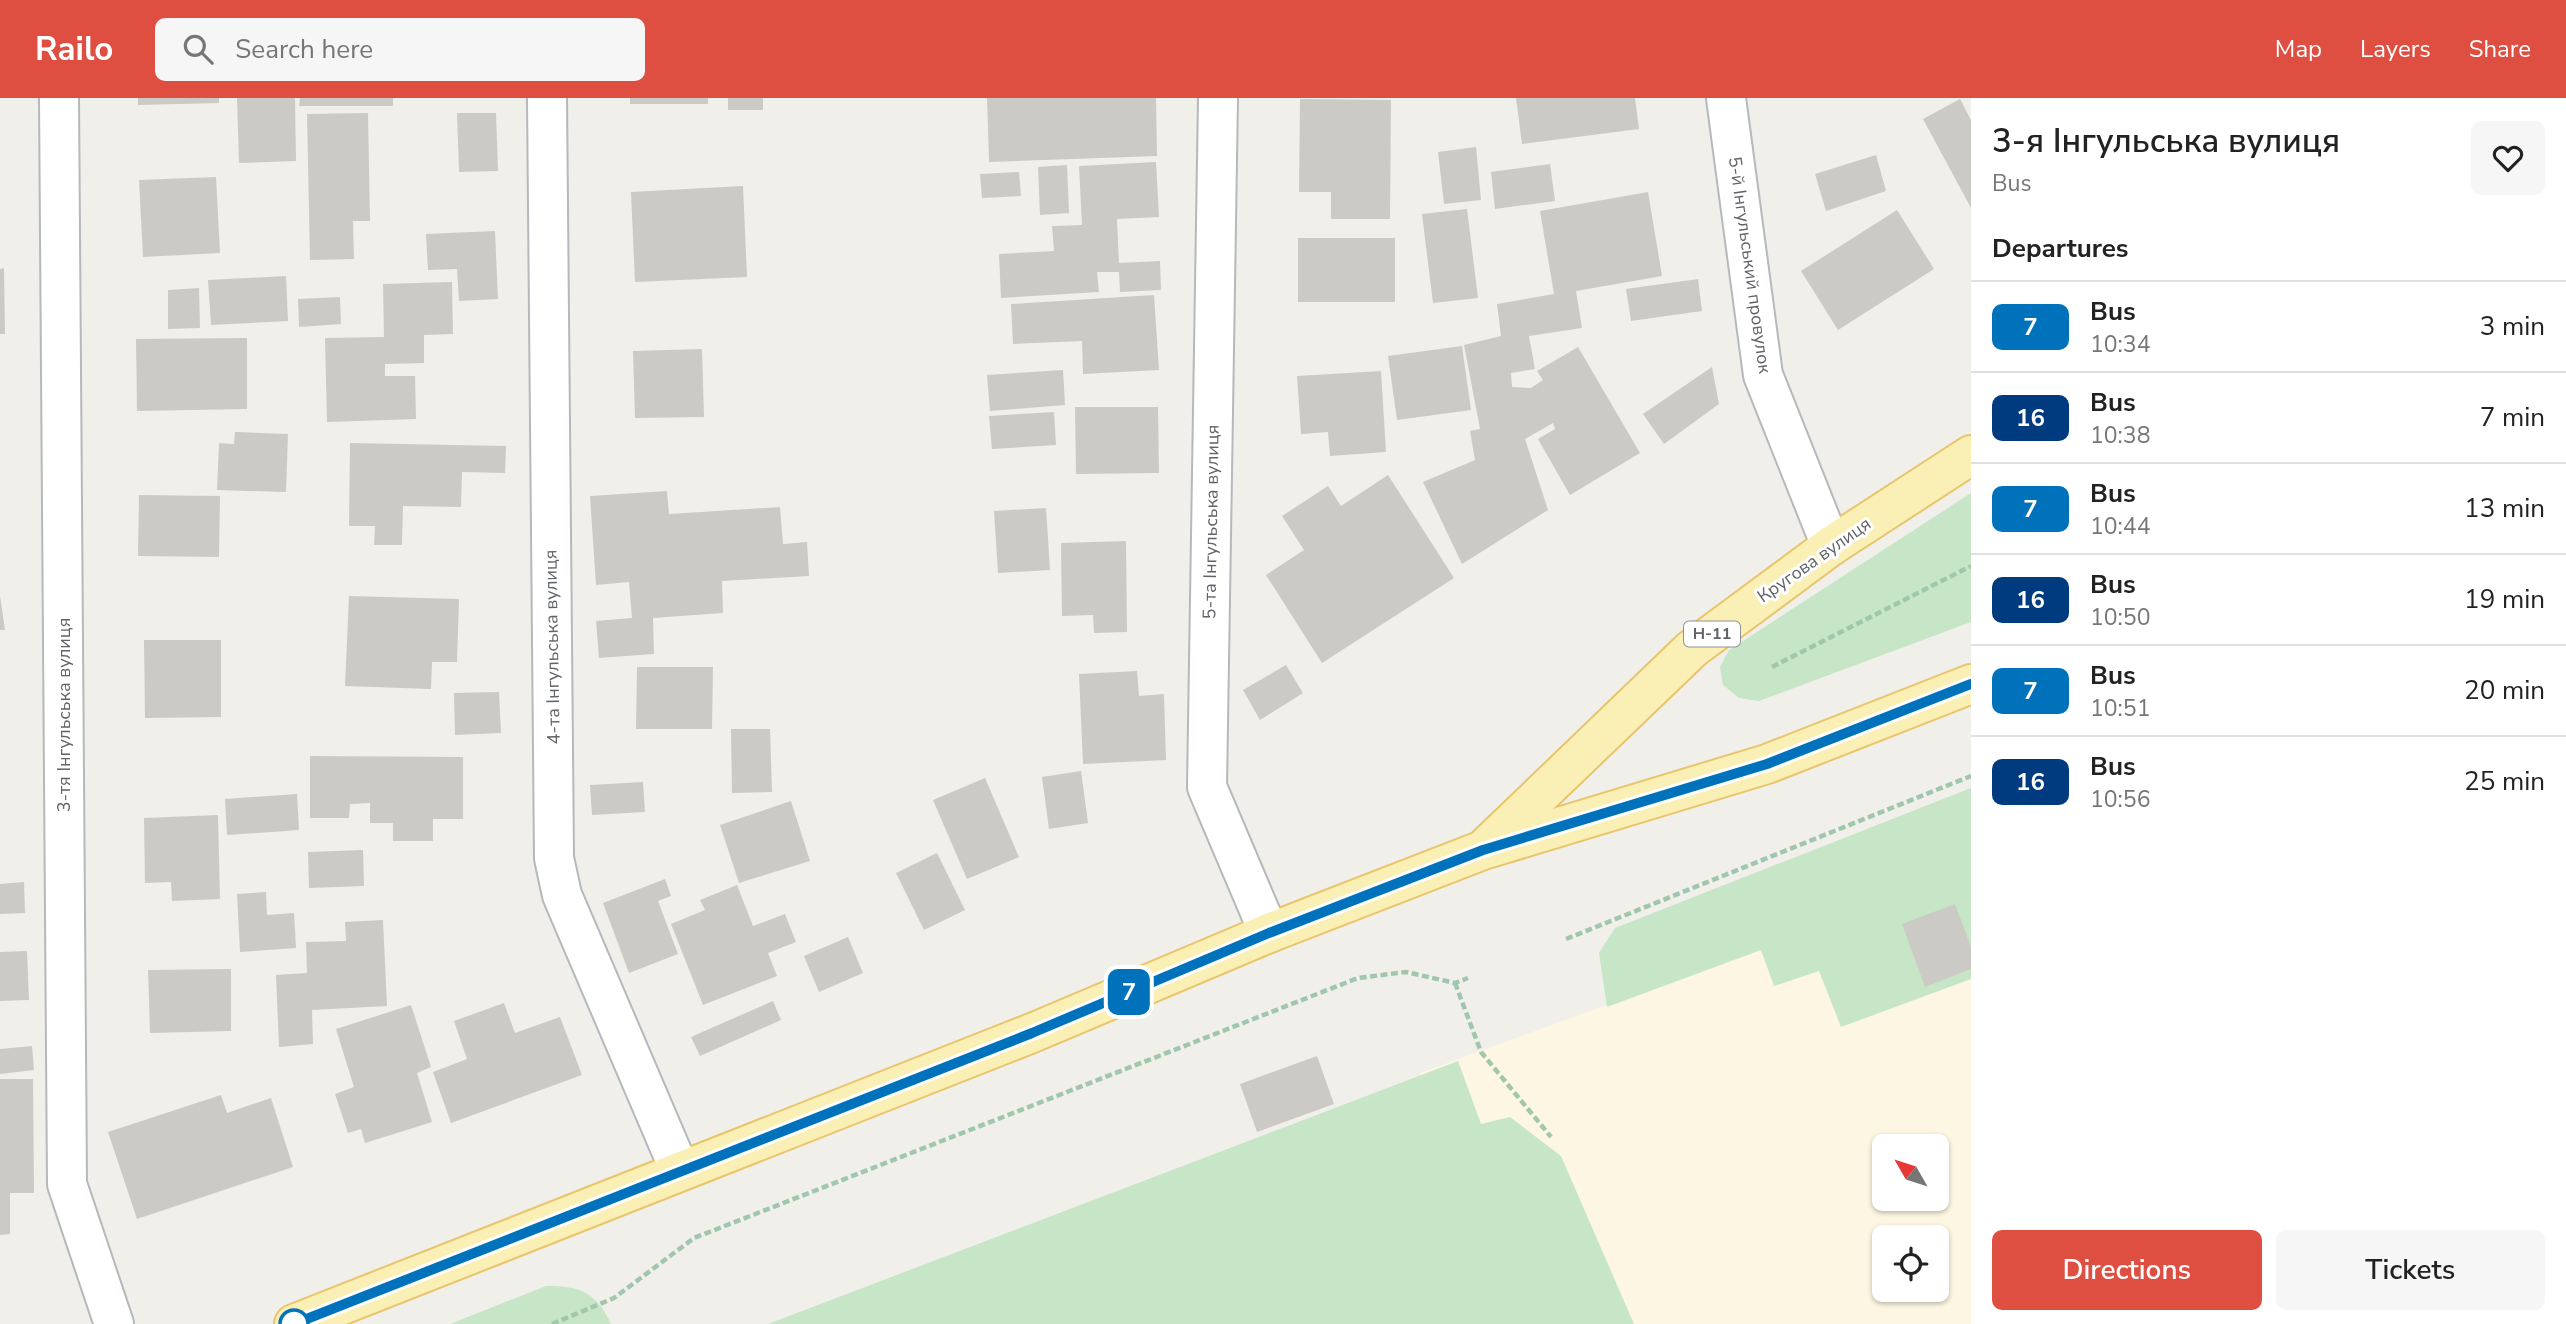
<!DOCTYPE html>
<meta charset="utf-8">
<style>
:root{--surface:#fff;--page:#f6f6f6;--text:#222;--muted:#767676;--line:#e0e0e0;--accent:#de4e41}
body{margin:0;font-family:"Nunito Sans",sans-serif;background:var(--page);color:var(--text);height:100vh;display:flex;flex-direction:column;font-size:26px;white-space:nowrap}
*{box-sizing:border-box;margin:0}
p{font-size:23px;color:var(--muted)}
.icon{flex:none;width:38px;height:38px;fill:none;stroke:currentColor;stroke-width:2;stroke-linecap:round;stroke-linejoin:round}
.map{position:relative;flex:1;overflow:hidden}
.side{display:flex;flex-direction:column;background:var(--surface);width:595px}
.side>*{flex:none}
.badge{padding:0 14px;border-radius:10px;font-size:24px;line-height:46px}
.needle{width:46px;rotate:309deg}
.buttons{position:absolute;left:1872px;top:1036px;display:grid;gap:14px}
.buttons a{display:grid;place-items:center;width:77px;height:77px;border-radius:10px;background:var(--surface);box-shadow:0 2px 5px #0004;font-size:35px}
.map>.badge{position:absolute;translate:-50% -50%;box-shadow:0 0 0 4px #fff}
h2{padding:0 21px;font-size:26px;line-height:63px}
.round{display:grid;place-items:center;flex:none;width:74px;height:74px;border-radius:10px;background:var(--page)}
.head{display:flex;align-items:center;justify-content:space-between;height:119px;padding:0 21px}
h1{font-size:33px;font-weight:600;line-height:52px}
.action{display:flex;gap:14px;margin-top:auto;padding:14px 21px}
.action a{flex:1;height:80px;border-radius:10px;background:var(--accent);color:#fff;font-size:28px;font-weight:600;line-height:80px;text-align:center}
.action a+a{background:var(--page);color:var(--text)}
ul{padding:0;list-style:none}
li{display:flex;align-items:center;gap:21px;height:91px;padding:0 21px;border-top:2px solid var(--line)}
li div{flex:1}
li b{display:block;font-size:26px}
li em{font-style:normal}
li .badge{min-width:77px;font-weight:700;text-align:center}
header{display:flex;align-items:center;gap:42px;box-sizing:border-box;height:98px;padding:0 35px;background:var(--accent);color:#fff}
header strong{font-size:33px}
nav{display:flex;gap:38px;margin-inline-start:auto;font-size:24px}
.search{width:490px;height:63px;background:var(--page);display:flex;align-items:center;gap:18px;box-sizing:border-box;padding:0 24px;border-radius:10px;color:var(--muted);font-size:26px}
main{display:flex;flex:1;min-height:0}
.map>svg:first-child{display:block}
.commercial{fill:#fcf6e2;fill-rule:evenodd}
.green{fill:#c7e6c7}
.building{fill:#cccac5}
.lines{fill:none;stroke-linecap:round;stroke-linejoin:round}
.minor-casing{stroke:#b5b8bc;stroke-width:42}
.major-casing{stroke:#e8c56a;stroke-width:42}
.path{stroke:#a0c7ac;stroke-width:4.5;stroke-dasharray:7 3.5;stroke-linecap:butt}
.minor{stroke:#fff;stroke-width:38}
.major{stroke:#faefb4;stroke-width:38}
.line-casing{stroke:#fff;stroke-width:16}
.line{stroke:#0072bc;stroke-width:10}
.stop-dot{fill:#fff;stroke:#0072bc;stroke-width:3.5}
.labels{text-anchor:middle;dominant-baseline:central;stroke-width:6;stroke-linejoin:round;paint-order:stroke}
.shield{fill:#fff;stroke:#909295;stroke-width:2}
.shield-label{font-size:16px;font-weight:bold;fill:#606367}
.street-label{font-size:18px;fill:#606367;stroke:#fff}
</style>
<header>
<strong>Railo</strong>
<div class="search"><svg class="icon" aria-label="search" viewBox="0 0 24 24"><circle cx="10" cy="10" r="6"/><path d="M15 15l6 6"/></svg>Search here</div>
<nav><a>Map</a><a>Layers</a><a>Share</a></nav>
</header>
<main>
<div class="map">
<svg width="1971" height="1226" viewBox="0 0 1971 1226">
<rect width="100%" height="100%" fill="#f0efe9"/>
<!-- commercial -->
<path class="commercial" d="M1971,774V1226H1534L1420,975ZM1885,1048H1937V1101H1885ZM1885,1139H1937V1192H1885Z"/>
<!-- green -->
<g class="green">
<polygon points="1971,395 1971,524 1759,603 1739,600 1723,587 1720,569 1729,552"/>
<polygon points="1971,690 1971,881 1841,929 1819,873 1774,888 1761,852 1607,909 1599,855 1615,830"/>
<polygon points="1458,963 1481,1026 1510,1019 1561,1058 1634,1226 768,1226"/>
<path d="M546,1188C580,1188 596,1194 611,1226H450Z"/>
</g>
<!-- building -->
<g class="building">
<polygon points="138,0 219,0 219,5 138,7"/>
<polygon points="237,0 295,0 296,63 239,65"/>
<polygon points="300,0 393,0 393,8 299,8"/>
<rect x="630" y="0" width="78" height="6"/>
<rect x="728" y="0" width="35" height="12"/>
<polygon points="987,0 1156,0 1157,58 989,64"/>
<polygon points="1516,0 1635,0 1639,31 1522,46"/>
<polygon points="1300,1 1391,2 1390,121 1331,121 1331,94 1299,94"/>
<polygon points="1960,1 1971,22 1971,110 1923,21"/>
<polygon points="368,15 370,123 353,123 354,161 310,162 307,16"/>
<polygon points="457,15 496,15 498,73 459,74"/>
<polygon points="1476,49 1481,102 1444,106 1438,54"/>
<polygon points="1876,57 1886,93 1826,113 1815,76"/>
<polygon points="1156,64 1159,119 1117,121 1119,165 1160,163 1161,192 1120,194 1119,174 1097,174 1099,194 1001,200 999,156 1054,153 1052,128 1082,127 1079,68"/>
<polygon points="1550,66 1555,103 1495,111 1491,74"/>
<polygon points="1067,67 1069,115 1040,117 1038,69"/>
<polygon points="1019,74 1021,98 982,100 980,76"/>
<polygon points="216,79 220,155 143,159 139,82"/>
<polygon points="743,88 747,179 635,184 631,94"/>
<polygon points="1648,94 1662,178 1576,193 1582,230 1529,238 1535,271 1511,275 1512,289 1531,290 1543,282 1537,273 1578,249 1640,355 1570,397 1538,341 1555,331 1553,325 1525,341 1548,412 1462,466 1423,384 1475,362 1470,333 1480,331 1464,247 1501,238 1497,206 1554,196 1540,113"/>
<polygon points="1467,111 1478,200 1433,205 1422,116"/>
<polygon points="1897,112 1934,171 1838,232 1801,173"/>
<polygon points="495,133 498,201 459,203 457,171 428,172 426,136"/>
<rect x="1298" y="140" width="97" height="64"/>
<polygon points="4,170 5,236 0,236 0,171"/>
<polygon points="286,178 288,223 211,227 208,182"/>
<polygon points="1698,181 1702,213 1631,223 1626,191"/>
<polygon points="452,184 453,236 424,237 424,265 385,266 385,278 415,278 416,321 327,324 325,240 384,239 383,186"/>
<polygon points="199,190 200,230 168,231 168,192"/>
<polygon points="1154,197 1159,272 1083,276 1082,243 1013,246 1011,206"/>
<polygon points="340,199 341,226 299,229 298,201"/>
<polygon points="247,240 247,311 137,313 136,241"/>
<polygon points="1462,248 1471,312 1397,322 1388,258"/>
<polygon points="702,251 704,319 635,320 633,253"/>
<polygon points="1712,269 1719,306 1664,346 1643,316"/>
<polygon points="1063,272 1065,307 990,313 987,277"/>
<polygon points="1381,273 1386,354 1330,358 1328,334 1301,336 1297,278"/>
<polygon points="1075,309 1158,309 1159,375 1076,376"/>
<polygon points="1054,314 1056,347 992,351 989,318"/>
<polygon points="235,334 288,336 286,394 217,392 219,345 234,346"/>
<polygon points="350,345 506,348 505,375 462,374 461,409 403,408 402,447 374,447 375,428 349,428"/>
<polygon points="1388,377 1454,480 1322,565 1266,477 1304,452 1282,418 1328,388 1341,408"/>
<polygon points="667,393 669,416 780,409 783,446 807,444 809,478 722,483 723,515 653,520 654,556 599,560 596,523 632,520 629,484 596,487 590,398"/>
<polygon points="139,397 220,398 219,459 138,458"/>
<polygon points="1046,410 1050,472 998,475 994,413"/>
<polygon points="1126,443 1127,534 1094,535 1093,517 1062,518 1061,445"/>
<polygon points="0,498 5,532 0,532"/>
<polygon points="349,498 459,501 457,564 432,564 431,591 345,588"/>
<polygon points="144,542 221,542 221,619 145,620"/>
<polygon points="1286,567 1303,595 1260,622 1243,592"/>
<polygon points="637,569 713,569 712,631 636,631"/>
<polygon points="1137,573 1139,598 1164,596 1166,662 1083,666 1079,576"/>
<polygon points="499,594 501,635 455,637 454,595"/>
<polygon points="731,631 770,631 772,694 732,695"/>
<polygon points="310,658 463,659 463,721 433,721 433,743 393,743 393,725 370,725 370,705 350,706 349,720 310,720"/>
<polygon points="1081,673 1088,725 1049,731 1042,679"/>
<polygon points="985,680 1019,759 967,781 933,702"/>
<polygon points="643,684 645,714 592,717 590,687"/>
<polygon points="297,696 299,732 227,737 225,701"/>
<polygon points="791,703 810,763 739,785 720,727"/>
<polygon points="218,717 220,801 172,803 171,784 145,785 144,720"/>
<polygon points="363,752 364,788 309,790 308,754"/>
<polygon points="937,755 965,812 924,832 896,775"/>
<polygon points="665,781 671,798 658,803 678,856 629,875 603,805"/>
<polygon points="24,784 25,815 0,816 0,786"/>
<polygon points="737,787 753,828 785,816 796,844 768,855 777,878 703,907 671,826 705,812 700,802"/>
<polygon points="266,794 267,817 294,815 296,850 240,854 237,796"/>
<polygon points="1955,806 1971,849 1971,871 1925,889 1902,826"/>
<polygon points="383,822 387,908 312,912 313,946 279,949 276,877 307,875 306,844 346,843 345,824"/>
<polygon points="848,839 863,875 819,894 804,858"/>
<polygon points="27,853 29,902 0,903 0,854"/>
<polygon points="231,871 231,933 150,935 148,872"/>
<polygon points="773,903 781,922 700,958 691,939"/>
<polygon points="504,905 515,935 560,919 582,977 451,1025 433,974 467,961 454,923"/>
<polygon points="411,907 431,969 417,975 432,1024 365,1045 361,1031 348,1035 335,996 354,989 336,931"/>
<polygon points="32,948 34,972 0,976 0,951"/>
<polygon points="1317,958 1334,1006 1257,1034 1240,986"/>
<polygon points="0,981 33,981 34,1095 10,1095 10,1136 0,1137"/>
<polygon points="221,997 227,1015 271,1000 293,1069 137,1121 108,1034"/>
</g>
<g class="lines">
<!-- minor casing -->
<g class="minor-casing">
<g id="minor">
<polyline points="59,0 67,1086 114,1226"/>
<polyline points="547,0 554,760 562,797 680,1073"/>
<polyline points="1218,0 1207,689 1269,835"/>
<polyline points="1726,0 1763,277 1831,448"/>
</g>
</g>
<!-- major casing -->
<g class="major-casing">
<g id="major">
<polyline points="1487,748 1692,551 1831,448 1971,357"/>
<polyline points="294,1226 1032,935 1269,835 1483,752 1767,666 1971,586"/>
</g>
</g>
<!-- path -->
<g class="path">
<polyline points="1772,569 1971,468"/>
<polyline points="1566,841 1971,678"/>
<polyline points="1455,885 1481,954 1551,1039"/>
<polyline points="552,1226 614,1200 694,1140 1358,880 1406,874 1455,885 1468,880"/>
</g>
<!-- minor -->
<use href="#minor" class="minor"/>
<!-- major -->
<use href="#major" class="major"/>
</g>
<g class="lines">
<!-- line casing -->
<g class="line-casing">
<polyline id="line" points="294,1226 1032,935 1269,835 1483,752 1767,666 1971,586"/>
</g>
<!-- line -->
<use href="#line" class="line"/>
</g>
<!-- markers -->
<circle class="stop-dot" cx="294" cy="1226" r="14"/>
<g class="labels">
<!-- shield labels -->
<rect class="shield" x="1684" y="523.5" width="56" height="25" rx="5"/>
<g class="shield-label">
<text x="1712" y="536">Н-11</text>
</g>
<!-- street labels -->
<g class="street-label">
<text transform="translate(1750 167) rotate(82)">5-й Інгульський провулок</text>
<text transform="translate(1211 424) rotate(-89)">5-та Інгульська вулиця</text>
<text transform="translate(1814 462) rotate(-35)">Кругова вулиця</text>
<text transform="translate(552 549) rotate(-91)">4-та Інгульська вулиця</text>
<text transform="translate(64 617) rotate(-90)">3-тя Інгульська вулиця</text>
</g>
</g>
</svg>
<div class="buttons">
<a><svg class="needle" viewBox="-14 -14 28 28"><path d="M0-13l5 13h-10z" fill="#e53935"/><path d="M0 13l5-13h-10z" fill="#767676"/></svg></a>
<a><svg class="icon" aria-label="locate" viewBox="0 0 24 24"><circle cx="12" cy="12" r="6"/><path d="M12 2v4M12 18v4M2 12h4M18 12h4"/></svg></a>
</div>
<b class="badge" style="left:1129px;top:894px;background:#0072bc;color:#fff">7</b>
</div>
<section class="side">
<div class="head"><div><h1>3-я Інгульська вулиця</h1><p>Bus</p></div><a class="round"><svg class="icon" aria-label="heart" viewBox="0 0 24 24"><path d="M12 20l-8-8c-3-5 5-10 8-4 3-6 11-1 8 4z"/></svg></a></div>
<h2>Departures</h2>
<ul>
<li><span class="badge" style="background:#0072bc;color:#fff">7</span><div><b>Bus</b><p>10:34</p></div><em>3 min</em></li>
<li><span class="badge" style="background:#003b80;color:#fff">16</span><div><b>Bus</b><p>10:38</p></div><em>7 min</em></li>
<li><span class="badge" style="background:#0072bc;color:#fff">7</span><div><b>Bus</b><p>10:44</p></div><em>13 min</em></li>
<li><span class="badge" style="background:#003b80;color:#fff">16</span><div><b>Bus</b><p>10:50</p></div><em>19 min</em></li>
<li><span class="badge" style="background:#0072bc;color:#fff">7</span><div><b>Bus</b><p>10:51</p></div><em>20 min</em></li>
<li><span class="badge" style="background:#003b80;color:#fff">16</span><div><b>Bus</b><p>10:56</p></div><em>25 min</em></li>
</ul>
<div class="action"><a>Directions</a><a>Tickets</a></div>
</section>
</main>
